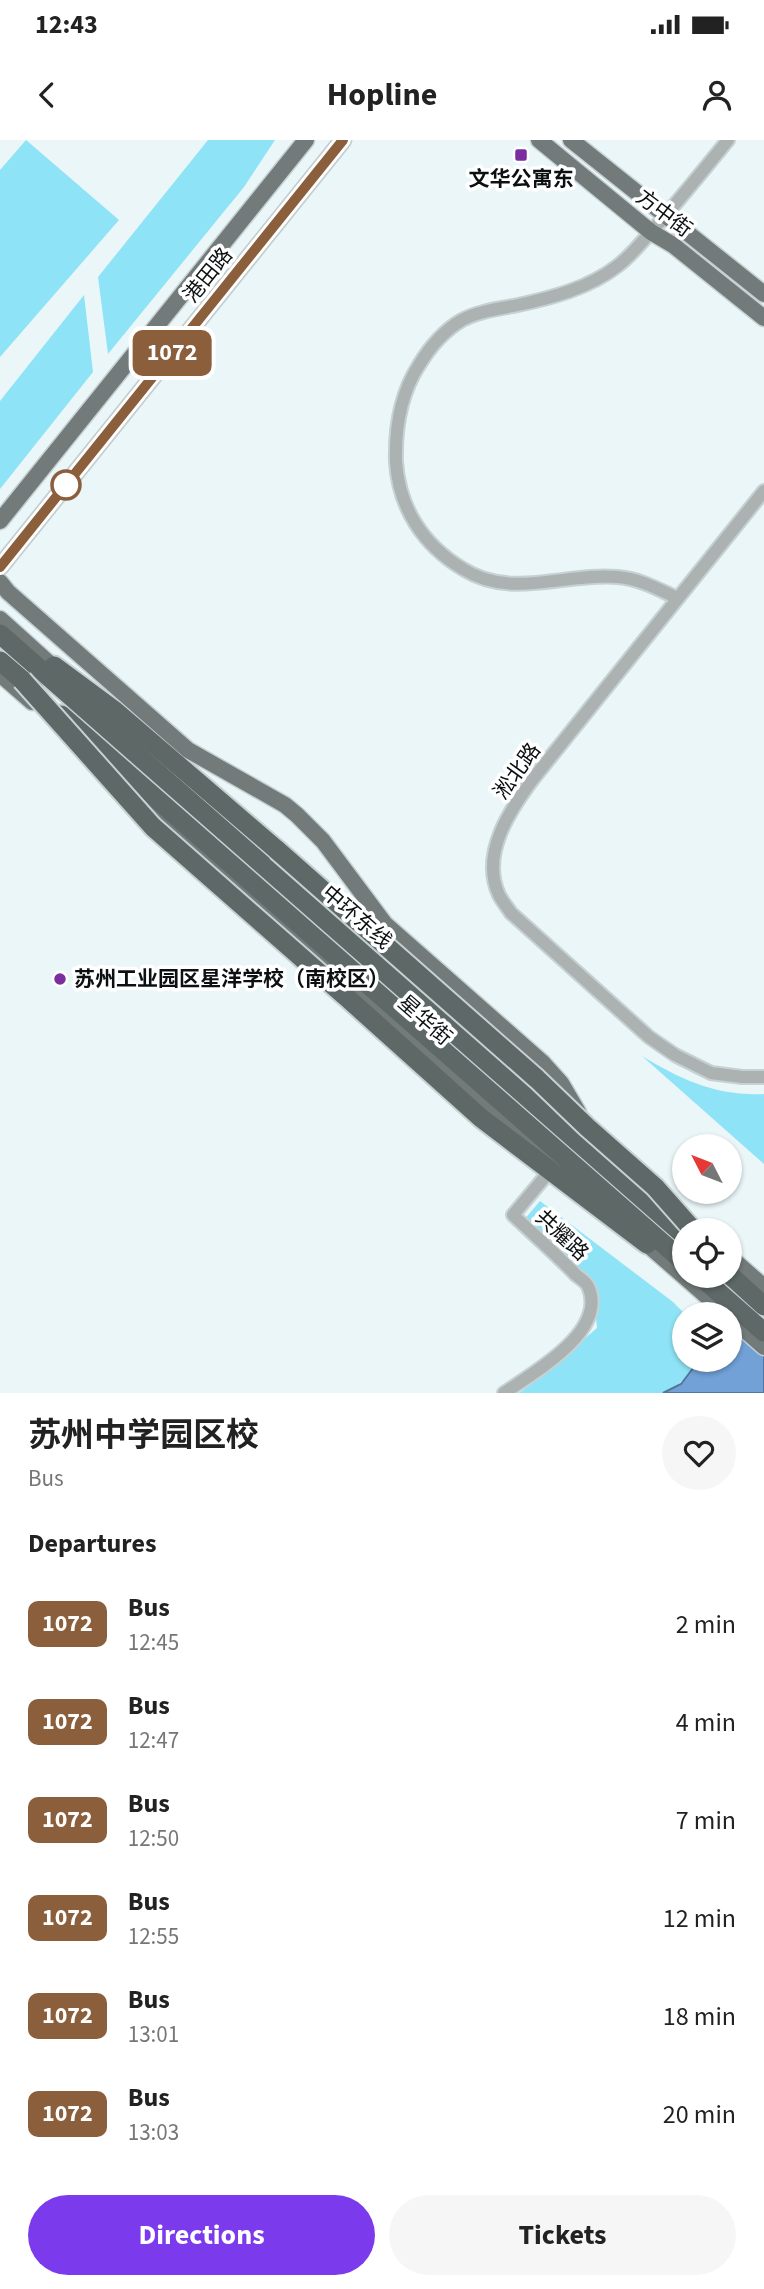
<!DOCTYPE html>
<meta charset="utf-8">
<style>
:root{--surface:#fff;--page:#f6f6f6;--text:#222;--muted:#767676;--accent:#7c3aed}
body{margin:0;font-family:"Source Sans 3","Noto Sans SC",sans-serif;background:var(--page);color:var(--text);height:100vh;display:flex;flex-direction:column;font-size:26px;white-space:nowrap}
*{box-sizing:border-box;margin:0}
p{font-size:23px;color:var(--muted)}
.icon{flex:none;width:38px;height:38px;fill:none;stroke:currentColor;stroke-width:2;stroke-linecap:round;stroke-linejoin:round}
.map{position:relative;height:1253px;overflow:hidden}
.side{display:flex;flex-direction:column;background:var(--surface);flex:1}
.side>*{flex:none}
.badge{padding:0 14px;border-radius:10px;font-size:24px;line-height:46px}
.needle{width:46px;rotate:312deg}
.controls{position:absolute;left:672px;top:994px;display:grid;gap:14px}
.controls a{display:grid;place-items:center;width:70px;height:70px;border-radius:50%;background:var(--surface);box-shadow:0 2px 5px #0004;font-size:35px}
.map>.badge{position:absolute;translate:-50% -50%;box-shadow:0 0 0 4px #fff}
h2{padding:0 28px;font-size:26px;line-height:63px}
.round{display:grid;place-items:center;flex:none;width:74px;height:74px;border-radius:37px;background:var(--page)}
.overview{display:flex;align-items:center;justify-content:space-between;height:119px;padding:0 28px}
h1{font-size:33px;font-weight:700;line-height:52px}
.action{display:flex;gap:14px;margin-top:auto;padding:14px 28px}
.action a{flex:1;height:80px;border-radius:42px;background:var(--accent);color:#fff;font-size:28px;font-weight:700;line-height:80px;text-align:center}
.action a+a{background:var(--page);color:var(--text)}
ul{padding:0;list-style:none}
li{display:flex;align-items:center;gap:21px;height:98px;padding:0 28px}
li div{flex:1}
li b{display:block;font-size:26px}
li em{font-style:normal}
li .badge{min-width:77px;font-weight:700;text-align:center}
.status{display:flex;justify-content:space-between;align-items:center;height:49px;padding:0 35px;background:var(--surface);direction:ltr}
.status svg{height:19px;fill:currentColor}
header{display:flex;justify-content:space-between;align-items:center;height:91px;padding:0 28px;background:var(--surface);font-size:32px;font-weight:700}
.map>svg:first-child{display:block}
.green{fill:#8ee4f6}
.water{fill:#71a1d6;stroke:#53769b;stroke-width:2}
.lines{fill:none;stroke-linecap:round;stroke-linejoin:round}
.minor-casing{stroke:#c6d1d3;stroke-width:16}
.major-casing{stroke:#c6d1d3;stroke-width:19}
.highway-casing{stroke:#c6d1d3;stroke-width:23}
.minor{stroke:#acb2b1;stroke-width:12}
.major{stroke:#727b7a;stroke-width:16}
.highway{stroke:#5d6867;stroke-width:19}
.highway-bridge-casing{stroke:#c6d1d3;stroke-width:23;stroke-linecap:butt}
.highway-bridge{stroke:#5d6867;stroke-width:19}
.line-casing{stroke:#fff;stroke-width:16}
.line{stroke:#8b5e3c;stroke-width:10}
.poi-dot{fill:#7b2ea0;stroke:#fff;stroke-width:2.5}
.stop-dot{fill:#fff;stroke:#8b5e3c;stroke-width:3.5}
.labels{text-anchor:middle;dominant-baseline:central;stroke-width:7;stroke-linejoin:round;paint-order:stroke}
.poi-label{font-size:21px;font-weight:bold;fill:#0c1011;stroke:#fff}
.street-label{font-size:21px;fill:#0c1011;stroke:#fff}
</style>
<div class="status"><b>12:43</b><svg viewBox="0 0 49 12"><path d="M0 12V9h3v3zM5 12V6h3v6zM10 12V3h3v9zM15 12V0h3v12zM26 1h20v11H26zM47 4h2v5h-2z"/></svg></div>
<header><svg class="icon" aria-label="back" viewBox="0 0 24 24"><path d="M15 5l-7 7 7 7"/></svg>Hopline<svg class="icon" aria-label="person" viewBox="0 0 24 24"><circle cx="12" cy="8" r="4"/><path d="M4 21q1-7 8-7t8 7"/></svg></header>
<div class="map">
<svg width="764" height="1253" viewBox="0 0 764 1253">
<rect width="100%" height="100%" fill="#eaf6f8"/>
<!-- green -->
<g class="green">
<polygon points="26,0 119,80 0,217 0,30"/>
<polygon points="208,0 275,0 244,47 108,214 98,137"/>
<polygon points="84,155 93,232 0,349 0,261"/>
<path d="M642,916C682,940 716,956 764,954V1024Z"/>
<path d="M540,1061L673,1162L685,1174L684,1220H707C689,1226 687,1244 663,1253H519L537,1240L597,1188L593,1146L524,1080Z"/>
</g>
<!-- water -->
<polygon class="water" points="764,1182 764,1253 663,1253 681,1244 697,1223 707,1220 730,1220 730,1209"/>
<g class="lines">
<!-- minor casing -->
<g class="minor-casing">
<g id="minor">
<path d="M764,351L533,639C510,670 480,714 499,755C502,761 507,767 511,773L649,897L675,915L711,933L742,937H764"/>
<path d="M677,458C658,449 640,439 618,437C566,432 512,460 463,429C423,405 399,368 396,322C395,289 401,253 419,225C430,207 443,191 462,180C479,171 499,169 518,165C551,158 589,148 616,127C629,118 639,105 650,93C677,63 702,32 728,0"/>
<path d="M504,1253C533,1233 609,1191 588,1146C586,1142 580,1138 576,1135C556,1114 534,1095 513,1075L554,1026"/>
</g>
</g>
<!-- major casing -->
<g class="major-casing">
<g id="major">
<polyline points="539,0 651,92 673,105 764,178"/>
<polyline points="571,0 764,154"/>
<polyline points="0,381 306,0"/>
<polyline points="0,427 343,0"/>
<polyline points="0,442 8,452 188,610 285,665 297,675 323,701 385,784 543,923 561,943 578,972"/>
<polyline points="0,479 61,534"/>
<polyline points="0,534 32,562"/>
<polyline points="128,647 568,1034"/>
<polyline points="640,1098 727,1174"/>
<polyline points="730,1117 764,1147"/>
<polyline points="730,1177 764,1207"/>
</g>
</g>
<!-- highway casing -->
<g class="highway-casing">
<g id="highway">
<polyline points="0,494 684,1095"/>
<polyline points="0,521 34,550"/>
<polyline points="54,526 115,571 277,710"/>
<polyline points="61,575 684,1122"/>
<polyline points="343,854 481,978 647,1104"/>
<polyline points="730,1135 764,1166"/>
<polyline points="700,1136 764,1192"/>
</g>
</g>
<!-- minor -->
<use href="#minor" class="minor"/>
<!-- major -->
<use href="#major" class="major"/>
<!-- highway -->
<use href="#highway" class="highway"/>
<!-- highway-bridge casing -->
<g class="highway-bridge-casing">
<g id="highway-bridge">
<polyline points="22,540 153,687 343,854"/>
<polyline points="277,710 537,939 587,987 655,1047 693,1090"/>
</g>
</g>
<!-- highway-bridge -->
<use href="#highway-bridge" class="highway-bridge"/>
</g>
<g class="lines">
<!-- line casing -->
<g class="line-casing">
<polyline id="line" points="0,427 343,0"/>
</g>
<!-- line -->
<use href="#line" class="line"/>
</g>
<!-- markers -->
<g class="poi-dot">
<rect x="514" y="8" width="14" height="14" rx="3.5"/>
<circle cx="60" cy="839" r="7"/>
</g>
<circle class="stop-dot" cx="66" cy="345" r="14"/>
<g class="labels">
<!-- poi labels -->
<g class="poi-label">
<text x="521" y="39">文华公寓东</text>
<text x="74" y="839" text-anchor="start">苏州工业园区星洋学校（南校区）</text>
</g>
<!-- street labels -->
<g class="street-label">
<text transform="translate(664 73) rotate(37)">方中街</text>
<text transform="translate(208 135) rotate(-51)">港田路</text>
<text transform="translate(517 631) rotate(-54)">淞北路</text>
<text transform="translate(357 777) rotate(41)">中环东线</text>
<text transform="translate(425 880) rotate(41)">星华街</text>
<text transform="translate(562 1095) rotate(43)">共耀路</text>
</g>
</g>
</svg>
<div class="controls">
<a><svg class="needle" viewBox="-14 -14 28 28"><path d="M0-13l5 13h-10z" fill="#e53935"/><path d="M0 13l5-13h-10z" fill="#767676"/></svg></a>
<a><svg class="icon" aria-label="locate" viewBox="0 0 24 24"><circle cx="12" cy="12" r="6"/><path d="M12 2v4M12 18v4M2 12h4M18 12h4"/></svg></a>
<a><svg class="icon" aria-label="layers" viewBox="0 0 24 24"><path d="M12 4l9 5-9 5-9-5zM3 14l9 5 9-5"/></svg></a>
</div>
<b class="badge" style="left:172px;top:213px;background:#8b5e3c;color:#fff">1072</b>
</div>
<section class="side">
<div class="overview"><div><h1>苏州中学园区校</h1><p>Bus</p></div><a class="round"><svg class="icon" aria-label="heart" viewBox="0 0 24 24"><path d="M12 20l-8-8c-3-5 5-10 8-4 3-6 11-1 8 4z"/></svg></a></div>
<h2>Departures</h2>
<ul>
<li><span class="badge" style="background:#8b5e3c;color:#fff">1072</span><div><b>Bus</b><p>12:45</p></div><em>2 min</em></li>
<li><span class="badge" style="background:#8b5e3c;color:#fff">1072</span><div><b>Bus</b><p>12:47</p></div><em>4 min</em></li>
<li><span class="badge" style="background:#8b5e3c;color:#fff">1072</span><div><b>Bus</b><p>12:50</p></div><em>7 min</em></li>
<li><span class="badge" style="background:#8b5e3c;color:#fff">1072</span><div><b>Bus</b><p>12:55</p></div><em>12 min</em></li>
<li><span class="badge" style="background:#8b5e3c;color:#fff">1072</span><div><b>Bus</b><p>13:01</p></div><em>18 min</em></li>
<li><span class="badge" style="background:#8b5e3c;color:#fff">1072</span><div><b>Bus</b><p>13:03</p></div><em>20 min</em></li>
</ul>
<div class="action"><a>Directions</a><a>Tickets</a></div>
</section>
